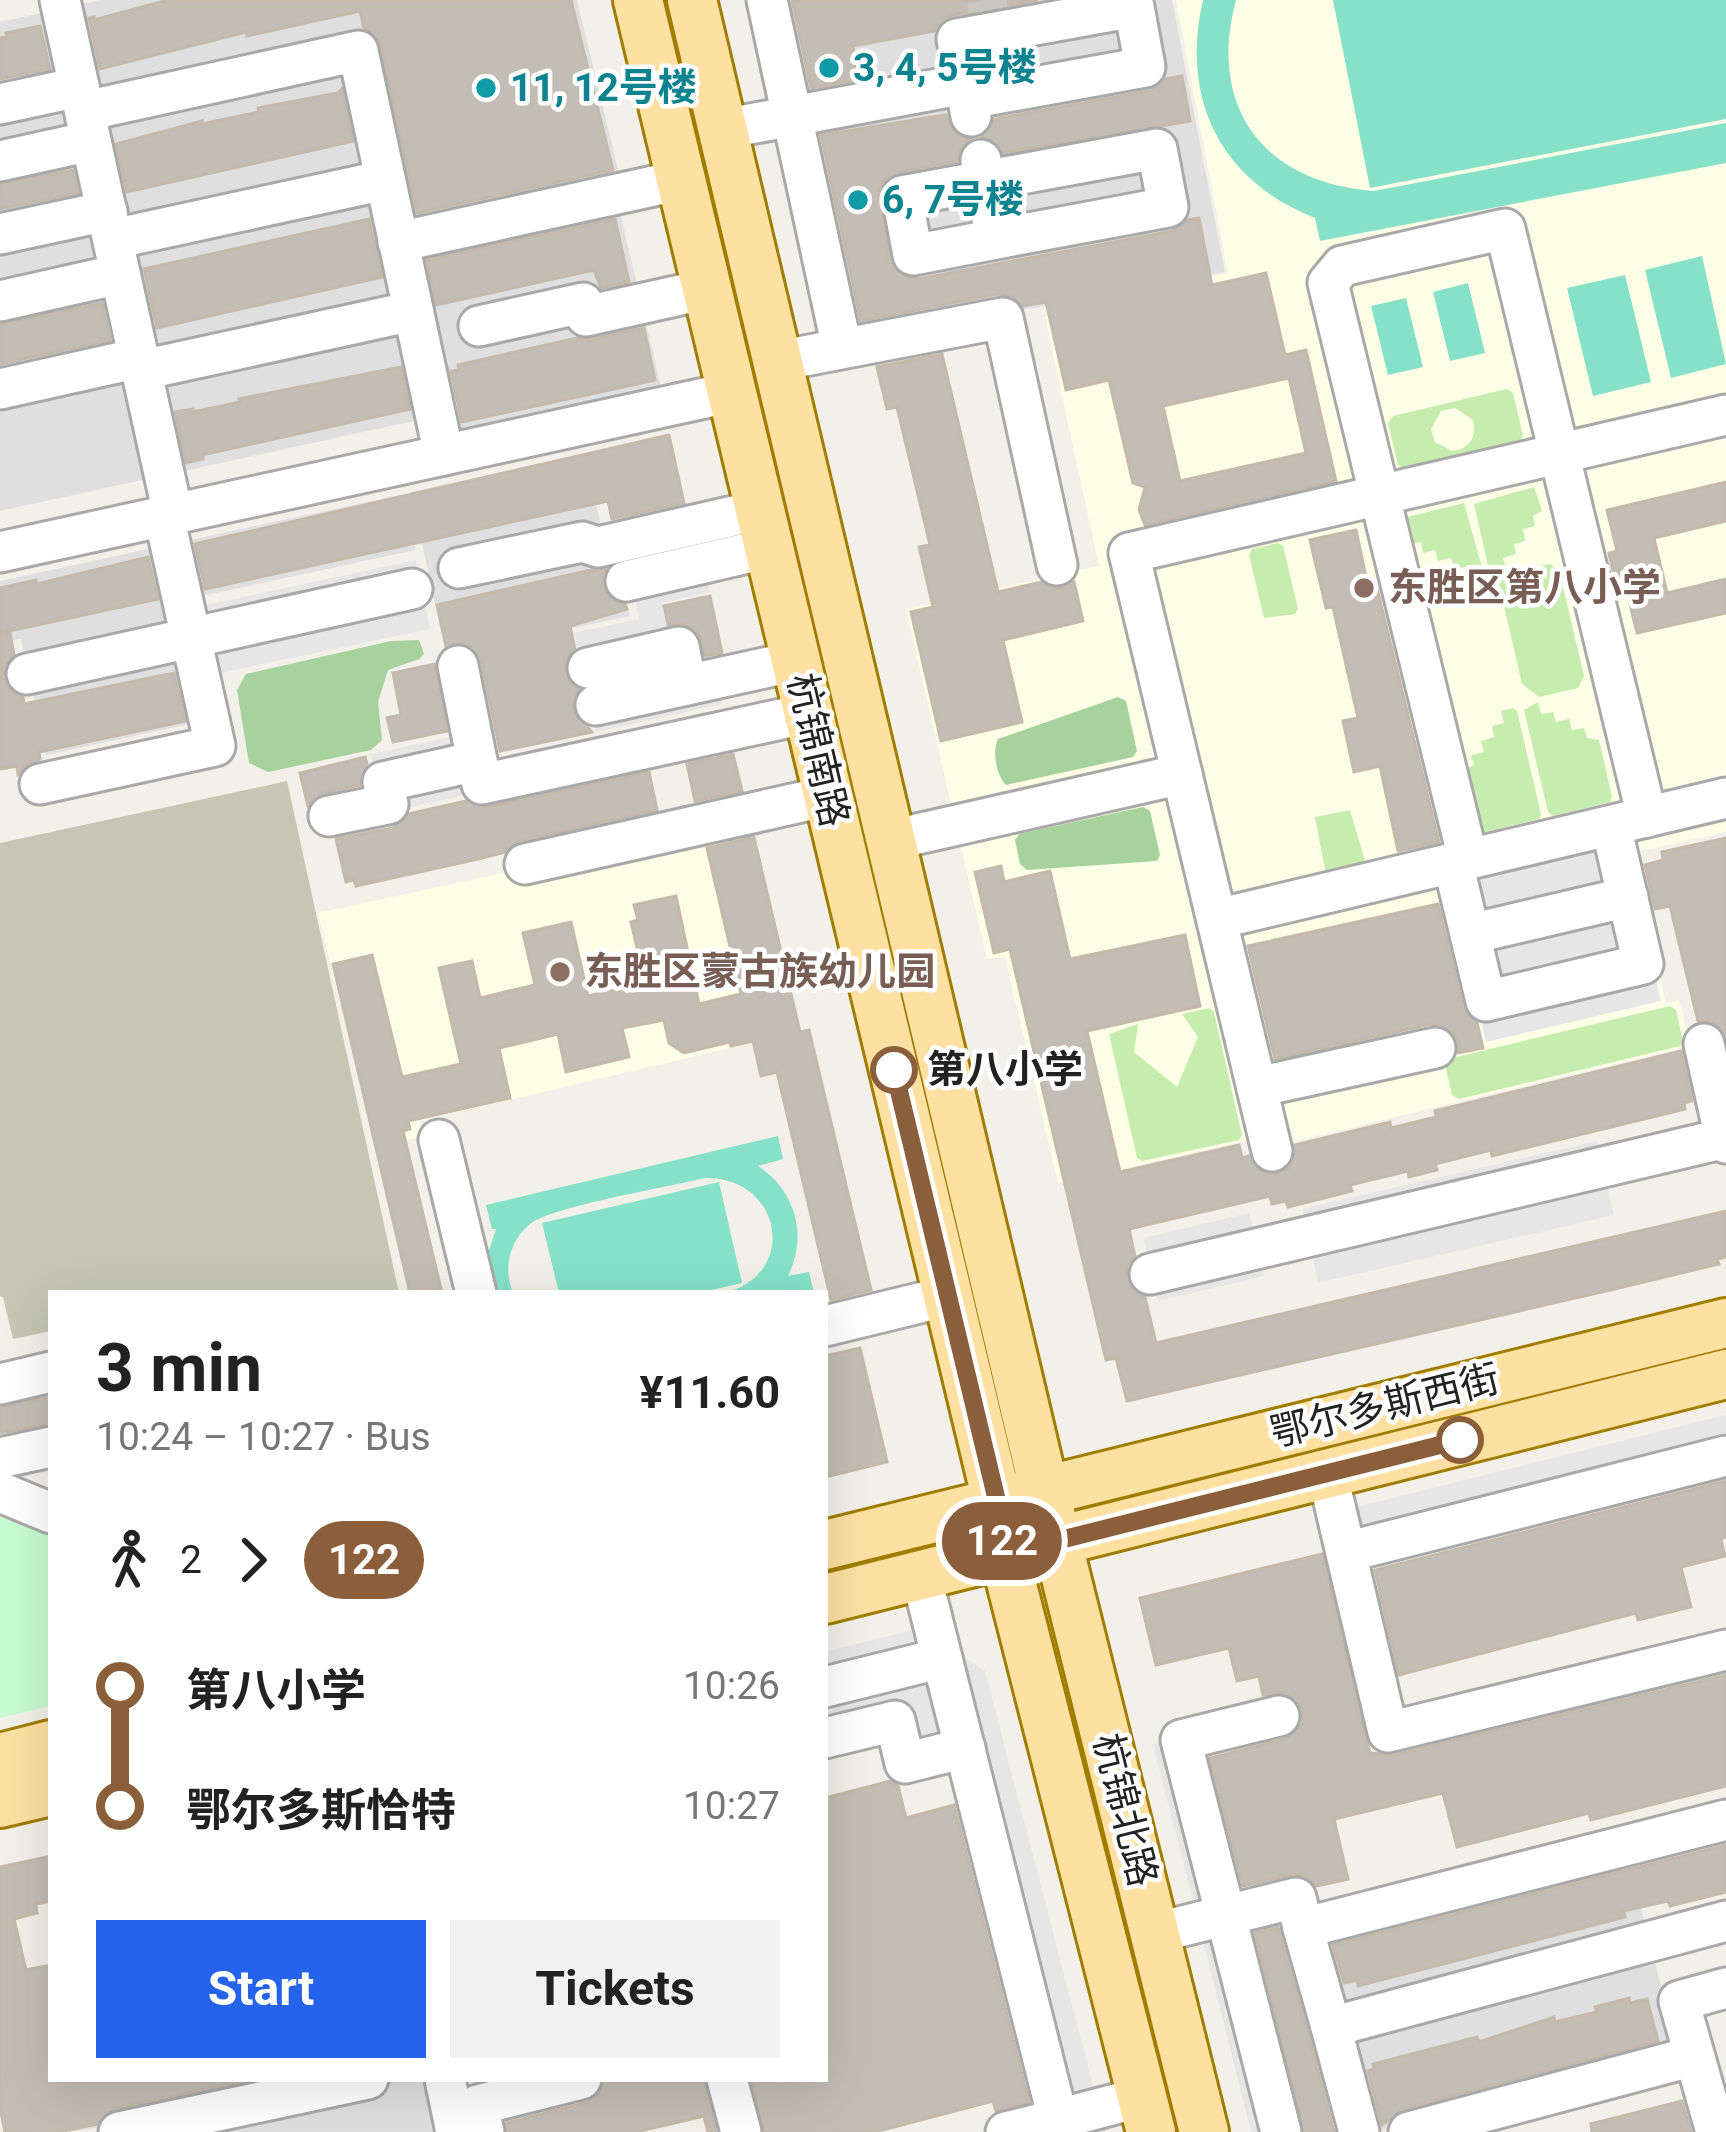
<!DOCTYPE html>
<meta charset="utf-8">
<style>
:root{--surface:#fff;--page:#f2f2f2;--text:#222;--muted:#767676;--accent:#2563eb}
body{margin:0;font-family:Roboto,"Noto Sans SC",sans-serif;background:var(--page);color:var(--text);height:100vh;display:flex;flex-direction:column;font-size:45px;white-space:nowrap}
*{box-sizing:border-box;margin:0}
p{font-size:39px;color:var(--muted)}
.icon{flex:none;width:66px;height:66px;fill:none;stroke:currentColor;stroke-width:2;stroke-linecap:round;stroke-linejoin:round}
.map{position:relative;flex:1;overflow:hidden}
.sheet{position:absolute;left:48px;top:1290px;width:780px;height:792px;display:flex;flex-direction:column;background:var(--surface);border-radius:0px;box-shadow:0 12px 48px #0002}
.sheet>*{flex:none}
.badge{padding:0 24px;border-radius:39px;font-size:42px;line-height:78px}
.map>.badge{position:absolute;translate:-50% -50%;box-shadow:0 0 0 6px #fff}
.legs{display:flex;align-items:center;gap:18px;height:132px;padding:0 48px;font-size:39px}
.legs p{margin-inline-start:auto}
.overview{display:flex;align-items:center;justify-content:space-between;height:204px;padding:0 48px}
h1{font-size:66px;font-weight:700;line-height:90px}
.button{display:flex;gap:24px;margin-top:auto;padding:24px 48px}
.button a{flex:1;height:138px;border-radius:0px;background:var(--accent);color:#fff;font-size:48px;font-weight:700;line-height:138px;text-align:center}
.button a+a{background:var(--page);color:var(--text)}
ul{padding:0 48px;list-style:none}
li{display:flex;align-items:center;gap:42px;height:120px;font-size:45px}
li i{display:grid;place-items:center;width:18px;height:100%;margin:0 15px;background:currentColor}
li i::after{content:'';width:30px;height:30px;margin:-15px;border:9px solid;border-radius:50%;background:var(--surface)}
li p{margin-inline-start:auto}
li:first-child i{background:linear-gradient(#0000 50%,currentColor 0)}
li:last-child i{background:linear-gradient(currentColor 50%,#0000 0)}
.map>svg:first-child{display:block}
.residential{fill:#e0dfdf}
.education{fill:#fcffe5}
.construction{fill:#c5c7b4}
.grass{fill:#c6ecaf;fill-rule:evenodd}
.forest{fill:#a7d29d}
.park{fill:#c7fbd1}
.pitch{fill:#86e1c8}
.parking{fill:#e6e6e6}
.building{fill:#c3bdb5;stroke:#c4b9aa;stroke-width:3;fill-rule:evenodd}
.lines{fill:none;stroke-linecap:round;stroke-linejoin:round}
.minor-tunnel{stroke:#c8c7c1;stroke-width:39;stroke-dasharray:39 20;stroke-linecap:butt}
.minor-casing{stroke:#a9a9a9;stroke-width:45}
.major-casing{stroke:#a07d00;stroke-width:54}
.minor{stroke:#fff;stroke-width:39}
.major{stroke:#fde0a2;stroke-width:48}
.line-1-casing{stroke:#fff;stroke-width:27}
.line-1{stroke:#8b5e3c;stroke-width:18}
.culture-dot{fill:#0f9aa8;stroke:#fff;stroke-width:4.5}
.education-dot{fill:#8d6e63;stroke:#fff;stroke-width:4.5}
.stop-1-dot{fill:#fff;stroke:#8b5e3c;stroke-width:6}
.labels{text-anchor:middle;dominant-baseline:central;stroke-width:9;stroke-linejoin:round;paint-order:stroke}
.culture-label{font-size:39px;font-weight:bold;fill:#0d838f;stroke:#fff;text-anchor:start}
.education-label{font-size:39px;font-weight:bold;fill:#785e54;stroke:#fff;text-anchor:start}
.street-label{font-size:39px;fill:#222;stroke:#fff}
.stop-label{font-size:39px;font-weight:bold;fill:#222;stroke:#fff;text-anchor:start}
</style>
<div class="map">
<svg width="1726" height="2132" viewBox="0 0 1726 2132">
<rect width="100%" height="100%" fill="#f2f0e9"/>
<!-- residential -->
<g class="residential">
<polygon points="101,0 577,0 621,181 395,236 432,417 0,511 0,22"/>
<polygon points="780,0 1172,0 1225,272 848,343"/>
<polygon points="617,199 663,396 447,445 402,247"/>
<polygon points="585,454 609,562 618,561 630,616 446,655 411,492"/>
<polygon points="404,494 415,550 178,601 203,721 46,755 21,639 0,642 0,581"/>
<polygon points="1627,1853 1679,2055 1375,2132 1319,1931"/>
<polygon points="52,2079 436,2079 447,2132 120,2132 118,2125 64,2132"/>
</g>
<!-- education -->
<g class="education">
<polygon points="1176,0 1726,0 1726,832 1630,853 1666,1003 1679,1000 1690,1046 1257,1150 1254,1139 1058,1183 1005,957 987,959 906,609 1099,566 1045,317 1228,273"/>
<polygon points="752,819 801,1031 420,1121 423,1136 376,1147 318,913"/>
</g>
<!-- construction -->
<polygon class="construction" points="287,781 399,1293 51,1293 51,1331 13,1339 3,1297 0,1296 0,843"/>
<!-- grass -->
<g class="grass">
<path d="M1507,389L1513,393L1523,436L1520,442L1404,469L1398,465L1388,423L1393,416ZM1455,408L1473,420C1477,437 1470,449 1452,451L1435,442L1431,429L1441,411Z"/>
<polygon points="1534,487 1542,511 1533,516 1535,526 1523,529 1525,541 1514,544 1516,554 1503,558 1506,570 1494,573 1489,570 1474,504"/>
<polygon points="1464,503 1483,571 1469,579 1467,567 1454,569 1451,558 1438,561 1435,550 1423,553 1421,542 1412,544 1404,522 1407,517"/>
<polygon points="1278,543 1283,546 1298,609 1295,614 1264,618 1249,555 1252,549"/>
<polygon points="1550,564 1559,570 1584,676 1578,688 1539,697 1522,684 1499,584 1505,574"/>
<polygon points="1538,702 1541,714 1553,712 1556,722 1569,719 1572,730 1584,728 1587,738 1599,740 1612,797 1610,802 1553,816 1548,812 1524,710"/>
<polygon points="1513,708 1517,711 1541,814 1539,819 1482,833 1478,829 1466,768 1474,765 1471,755 1484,752 1481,741 1494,737 1492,726 1504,723 1501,711"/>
<polygon points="1350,810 1366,864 1326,874 1315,817"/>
<polygon points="1670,1006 1676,1010 1683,1041 1680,1046 1459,1099 1452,1095 1445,1065 1448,1059"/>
<polygon points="1209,1008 1214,1012 1242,1135 1239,1140 1142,1161 1137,1158 1109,1034 1138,1024 1134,1052 1177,1087 1198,1037 1182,1014"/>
</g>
<!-- forest -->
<g class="forest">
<polygon points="419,640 424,654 419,659 388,670 378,702 382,740 371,750 268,772 249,763 237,690 246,674 391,641"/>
<path d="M1118,697L1126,701L1137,751L1133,757L1006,785C996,775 992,751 998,739Z"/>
<polygon points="1143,807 1150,811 1160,855 1157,861 1027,870 1020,864 1015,840 1019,834"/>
</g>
<!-- park -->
<polygon class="park" points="0,1505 51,1524 51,1706 0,1718"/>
<!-- pitch -->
<g class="pitch">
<path d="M1203,0H1236C1207,108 1264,183 1374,191L1726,123V163L1320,241L1315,218C1220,181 1180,98 1203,0Z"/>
<polygon points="1333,0 1726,0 1726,119 1370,188"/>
<polygon points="1702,256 1726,364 1671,378 1645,270"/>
<polygon points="1625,275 1651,382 1593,396 1567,288"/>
<polygon points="1468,283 1485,353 1450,361 1433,292"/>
<polygon points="1406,298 1423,367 1388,375 1371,306"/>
<path d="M778,1136L783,1159L758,1166C796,1191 808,1236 788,1276L809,1272L814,1293H724C799,1275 783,1177 705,1178C669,1187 553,1206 530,1224C509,1241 503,1269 513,1293H487L484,1265L496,1229H492L486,1205Z"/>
<polygon points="719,1182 742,1283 699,1293 559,1293 542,1223"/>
</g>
<!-- parking -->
<g class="parking">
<polygon points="697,534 710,592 662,603 670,641 692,671 715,666 723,704 595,732 574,633 639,619 625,549"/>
<polygon points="416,560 430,629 215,674 201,606"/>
<polygon points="463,734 475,793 383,813 371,754"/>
<polygon points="1623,841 1661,1001 1486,1042 1449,882"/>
<polygon points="1597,1141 1614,1215 1318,1283 1302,1209"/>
<polygon points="1249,1213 1264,1276 1158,1301 1144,1238"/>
<polygon points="1726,1415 1726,1468 1361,1559 1348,1509"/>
<polygon points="920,1628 985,1671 1105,2132 1058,2132 961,1755 929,1763 914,1707 825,1730 825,1652"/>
<polygon points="1179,1738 1279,2132 1251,2132 1153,1744"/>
</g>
<!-- building -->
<g class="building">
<polygon points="168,0 571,0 613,170 417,213 381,46 375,34 364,28 360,11 247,36 246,32 100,69 89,18 94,17 94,20"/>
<polygon points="792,0 1038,0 953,15 942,20 935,31 853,46 859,79 811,88"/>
<polygon points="40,26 50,69 0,79 0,38 7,37 6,33"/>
<polygon points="1182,76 1190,121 1003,153 998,144 982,137 994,119 1149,91 1165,79"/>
<polygon points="342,89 353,141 127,192 116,144 202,121 202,124 259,112 258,108 338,93"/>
<path d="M946,115L954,132L970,139L959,151L958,161L897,173L886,179L879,189L889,259L896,271L918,279L1172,231L1187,220L1199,218L1212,285L1266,273L1285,355L1306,350L1336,481L1145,525L1139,510L1145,487L1133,483L1109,380L1066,390L1046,302L1023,306L1012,296L998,294L861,321L821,135ZM1289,378L1306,453L1180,481L1163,406Z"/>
<polygon points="73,170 78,193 0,209 0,184"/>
<polygon points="369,219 382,277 157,328 144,269"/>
<polygon points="615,219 629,282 601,288 594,270 436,305 427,260"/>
<polygon points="102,303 110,340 0,364 0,324"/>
<polygon points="644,328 655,380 462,422 451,371 459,370 458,365 577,338 591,339"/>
<polygon points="942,354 998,592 1041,582 1061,589 1074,582 1083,621 1003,640 1022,722 941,741 911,612 933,607 919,547 930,545 897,407 887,409 877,367"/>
<polygon points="401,367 410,409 202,455 203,459 186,463 175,412 193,409 193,412 240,402 239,399"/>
<polygon points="669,435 684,503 612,519 608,501 205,589 195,544"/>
<polygon points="1726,482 1726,521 1654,538 1667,593 1726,579 1726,613 1637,633 1627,592 1618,594 1609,553 1617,551 1607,510"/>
<polygon points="1356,530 1368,586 1376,584 1439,842 1398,851 1380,766 1354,772 1343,721 1358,718 1333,607 1326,608 1310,540"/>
<polygon points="148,557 158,599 0,633 0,588 36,580 37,584"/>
<polygon points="591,570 605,570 602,585 608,596 625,604 627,609 570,626 575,649 566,660 565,672 578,689 573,711 592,732 500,751 481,660 467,644 446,646 437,605"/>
<polygon points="710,596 722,653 705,656 697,632 685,624 668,625 664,606"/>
<polygon points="10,633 14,654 5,666 3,678 10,691 23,697 24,704 174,673 185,721 39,752 40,759 25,766 18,774 17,766 0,769 0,634"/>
<polygon points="435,664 447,731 393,742 387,718 401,715 393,673"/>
<polygon points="733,754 742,791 695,801 687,764"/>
<polygon points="365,757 367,764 360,785 323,793 308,806 300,773"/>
<polygon points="649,772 657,810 520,841 505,852 478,859 356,886 354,880 346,882 336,839 393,828 409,814 466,801 487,807"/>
<polygon points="754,837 800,1032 809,1030 871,1290 831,1300 777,1072 761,1076 753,1041 731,1046 730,1042 684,1053 669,1043 664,1020 622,1028 629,1057 566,1072 558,1034 499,1048 510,1098 408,1121 410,1129 403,1131 442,1293 410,1293 333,964 372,955 402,1077 461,1064 439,968 472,961 480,998 535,985 523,933 571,922 588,996 645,983 631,922 638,920 634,905 676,896 699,1004 741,994 707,848"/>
<polygon points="1726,838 1726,1036 1712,1022 1698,1021 1670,906 1655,909 1645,865 1663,860 1662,852"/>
<polygon points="1001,866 1004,882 1050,871 1070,959 1185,935 1200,1006 1087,1031 1120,1172 1239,1145 1242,1158 1249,1156 1264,1174 1276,1174 1289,1168 1295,1145 1390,1122 1391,1128 1436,1117 1435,1111 1681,1051 1692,1101 1684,1103 1685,1109 1492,1156 1491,1150 1435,1164 1437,1170 1409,1177 1408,1171 1350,1185 1352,1191 1288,1207 1286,1201 1272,1204 1270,1196 1129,1229 1135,1256 1127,1266 1127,1278 1133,1291 1145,1297 1156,1343 1726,1211 1726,1257 1717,1259 1719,1264 1606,1291 1127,1401 1116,1358 1106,1360 1010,949 994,953 975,872"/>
<polygon points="1438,904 1463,1007 1477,1023 1483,1048 1458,1053 1458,1042 1452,1031 1431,1024 1275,1059 1248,946"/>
<polygon points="860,1348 887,1462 825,1477 825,1356"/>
<polygon points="51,1397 51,1424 0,1433 0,1407"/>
<polygon points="1726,1481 1726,1537 1721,1539 1725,1556 1681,1567 1691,1607 1638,1620 1636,1613 1399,1675 1375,1570"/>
<polygon points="1322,1554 1370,1753 1394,1755 1726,1675 1726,1786 1591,1820 1589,1813 1457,1847 1443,1793 1334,1819 1348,1879 1316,1886 1304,1875 1291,1875 1243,1886 1210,1758 1286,1739 1302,1724 1302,1709 1287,1693 1263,1695 1259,1676 1237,1681 1229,1648 1156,1665 1140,1598"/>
<polygon points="890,1781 898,1786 906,1818 954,1805 1029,2102 996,2111 993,2101 875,2132 764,2132 752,2079 825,2079 825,1798"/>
<polygon points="1726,1845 1726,1892 1670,1906 1668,1901 1623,1911 1625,1917 1358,1986 1357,1980 1344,1983 1333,1945"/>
<polygon points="51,1856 51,1901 36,1904 37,1913 14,1919 26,1970 51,1965 51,2079 253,2079 114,2109 97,2124 59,2132 5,2132 0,2107 0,1867"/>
<polygon points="1278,1927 1308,2033 1334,2132 1304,2132 1255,1933"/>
<polygon points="1629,1998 1630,2003 1647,1999 1658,2041 1403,2109 1382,2125 1368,2071 1374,2069 1373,2064 1477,2037 1479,2042 1554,2017 1555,2022 1597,2012 1595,2007"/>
<polygon points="604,2079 704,2079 716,2132 708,2132 704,2116 636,2132 507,2132 506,2123 588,2102 598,2095"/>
<polygon points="1682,2101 1691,2132 1592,2132 1591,2124"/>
</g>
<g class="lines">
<!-- minor-tunnel -->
<polyline class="minor-tunnel" points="986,0 991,25"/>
<!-- minor casing -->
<g class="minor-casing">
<g id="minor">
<polyline points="60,0 173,514"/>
<polyline points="767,0 842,348"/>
<polyline points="968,99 1145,67 1134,7 957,39 971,116"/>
<polyline points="0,104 79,87"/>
<polyline points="85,111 358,51 444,455"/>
<polyline points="723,129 965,84"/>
<polyline points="981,160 996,239 1168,207 1157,149 902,196 913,255 996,239"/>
<polyline points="0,161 91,141"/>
<polyline points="0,234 107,211"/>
<polyline points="113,239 385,180"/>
<polyline points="398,242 681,180"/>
<polyline points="0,301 120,274"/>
<polyline points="479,326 583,303 586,316 707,289"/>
<polyline points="778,361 1003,318 1057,565"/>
<polyline points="142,370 413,311"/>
<polyline points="0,389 139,358"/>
<polyline points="0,552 732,392"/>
<polyline points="459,568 582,542 598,547 760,510"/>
<polyline points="626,581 769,548"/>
<polyline points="458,666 477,761"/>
<polyline points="588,668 679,647 687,685"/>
<polyline points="27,674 412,589"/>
<polyline points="596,705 796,661"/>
<polyline points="40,784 215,746 164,516"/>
<polyline points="329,816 388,804 383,782 477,761 482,784 809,713"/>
<polyline points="891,840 1182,774"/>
<polyline points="1468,859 1328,283 1342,266 1505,229 1647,817"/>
<polyline points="1453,863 1486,1001 1643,964 1611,826"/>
<polyline points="525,864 828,796"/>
<polyline points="1217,919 1726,798"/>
<polyline points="1470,934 1628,897"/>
<polyline points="1704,1044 1726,1143"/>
<polyline points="1257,1087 1435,1048"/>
<polyline points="439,1140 476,1293"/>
<polyline points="1272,1151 1129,553 1726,415"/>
<polyline points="1150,1274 1726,1138"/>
<polyline points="825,1326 948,1296"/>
<polyline points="0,1384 51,1372"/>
<polyline points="0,1458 51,1447"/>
<polyline points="1327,1472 1388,1732 1726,1650"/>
<polyline points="0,1492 51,1513"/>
<polyline points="1346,1552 1726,1456"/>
<polyline points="921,1575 1058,2119 1006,2132"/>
<polyline points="825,1687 942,1658"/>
<polyline points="1279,1716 1181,1740 1281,2132"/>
<polyline points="825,1738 895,1721 905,1763 965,1748"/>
<polyline points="1303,1928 1331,2027"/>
<polyline points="1155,1933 1296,1898 1303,1928 1726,1820"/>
<polyline points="445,2079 456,2132"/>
<polyline points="727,2079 741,2132"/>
<polyline points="119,2132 368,2079"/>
<polyline points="484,2132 478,2105 581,2079"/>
<polyline points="1061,2132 1058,2119 1142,2097"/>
<polyline points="1359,2132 1331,2027 1726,1921"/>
<polyline points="1409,2132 1694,2056"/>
<polyline points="1716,2132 1679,2001 1726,1988"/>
</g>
</g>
<!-- major casing -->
<g class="major-casing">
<g id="major">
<polyline points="638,0 997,1501 1004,1554 1151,2132"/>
<polyline points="692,0 1044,1489 1204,2132"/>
<polyline points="825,1545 1726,1323"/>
<polyline points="825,1599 1726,1374"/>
<polyline points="0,1758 51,1745"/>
<polyline points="0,1803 51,1791"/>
</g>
</g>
<!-- minor -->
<use href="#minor" class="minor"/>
<!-- major -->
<use href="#major" class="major"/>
</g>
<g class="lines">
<!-- line-1 casing -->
<g class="line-1-casing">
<polyline id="line-1" points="894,1070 997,1501 1004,1554 1460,1440"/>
</g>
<!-- line-1 -->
<use href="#line-1" class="line-1"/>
</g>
<!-- markers -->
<g class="culture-dot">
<circle cx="829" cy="68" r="12"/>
<circle cx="486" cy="88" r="12"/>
<circle cx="858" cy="200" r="12"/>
</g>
<g class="education-dot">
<circle cx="1364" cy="588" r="12"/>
<circle cx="560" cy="972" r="12"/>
</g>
<g class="stop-1-dot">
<circle cx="894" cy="1070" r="21"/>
<circle cx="1460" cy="1440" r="21"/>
</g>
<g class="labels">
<!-- culture labels -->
<g class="culture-label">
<text x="853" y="68">3, 4, 5号楼</text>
<text x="510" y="88">11, 12号楼</text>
<text x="882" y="200">6, 7号楼</text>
</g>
<!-- education labels -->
<g class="education-label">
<text x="1388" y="588">东胜区第八小学</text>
<text x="584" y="972">东胜区蒙古族幼儿园</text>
</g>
<!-- street labels -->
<g class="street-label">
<text transform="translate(818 750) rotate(77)">杭锦南路</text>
<text transform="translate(1385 1406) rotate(-14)">鄂尔多斯西街</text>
<text transform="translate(1125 1810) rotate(76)">杭锦北路</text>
</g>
<!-- stop labels -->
<g class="stop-label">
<text x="927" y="1070">第八小学</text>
</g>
</g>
</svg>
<b class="badge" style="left:1002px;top:1541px;background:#8b5e3c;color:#fff">122</b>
<section class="sheet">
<div class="overview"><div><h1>3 min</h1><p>10:24 – 10:27 · Bus</p></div><b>¥11.60</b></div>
<div class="legs"><svg class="icon" aria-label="walk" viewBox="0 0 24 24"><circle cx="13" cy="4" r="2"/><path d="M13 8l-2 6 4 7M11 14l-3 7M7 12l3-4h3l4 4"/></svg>2<svg class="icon" aria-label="forward" viewBox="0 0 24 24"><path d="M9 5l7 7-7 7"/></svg><b class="badge" style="background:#8b5e3c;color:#fff">122</b></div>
<ul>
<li><i style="color:#8b5e3c"></i><b>第八小学</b><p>10:26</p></li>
<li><i style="color:#8b5e3c"></i><b>鄂尔多斯恰特</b><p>10:27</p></li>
</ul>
<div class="button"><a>Start</a><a>Tickets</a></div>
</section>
</div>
